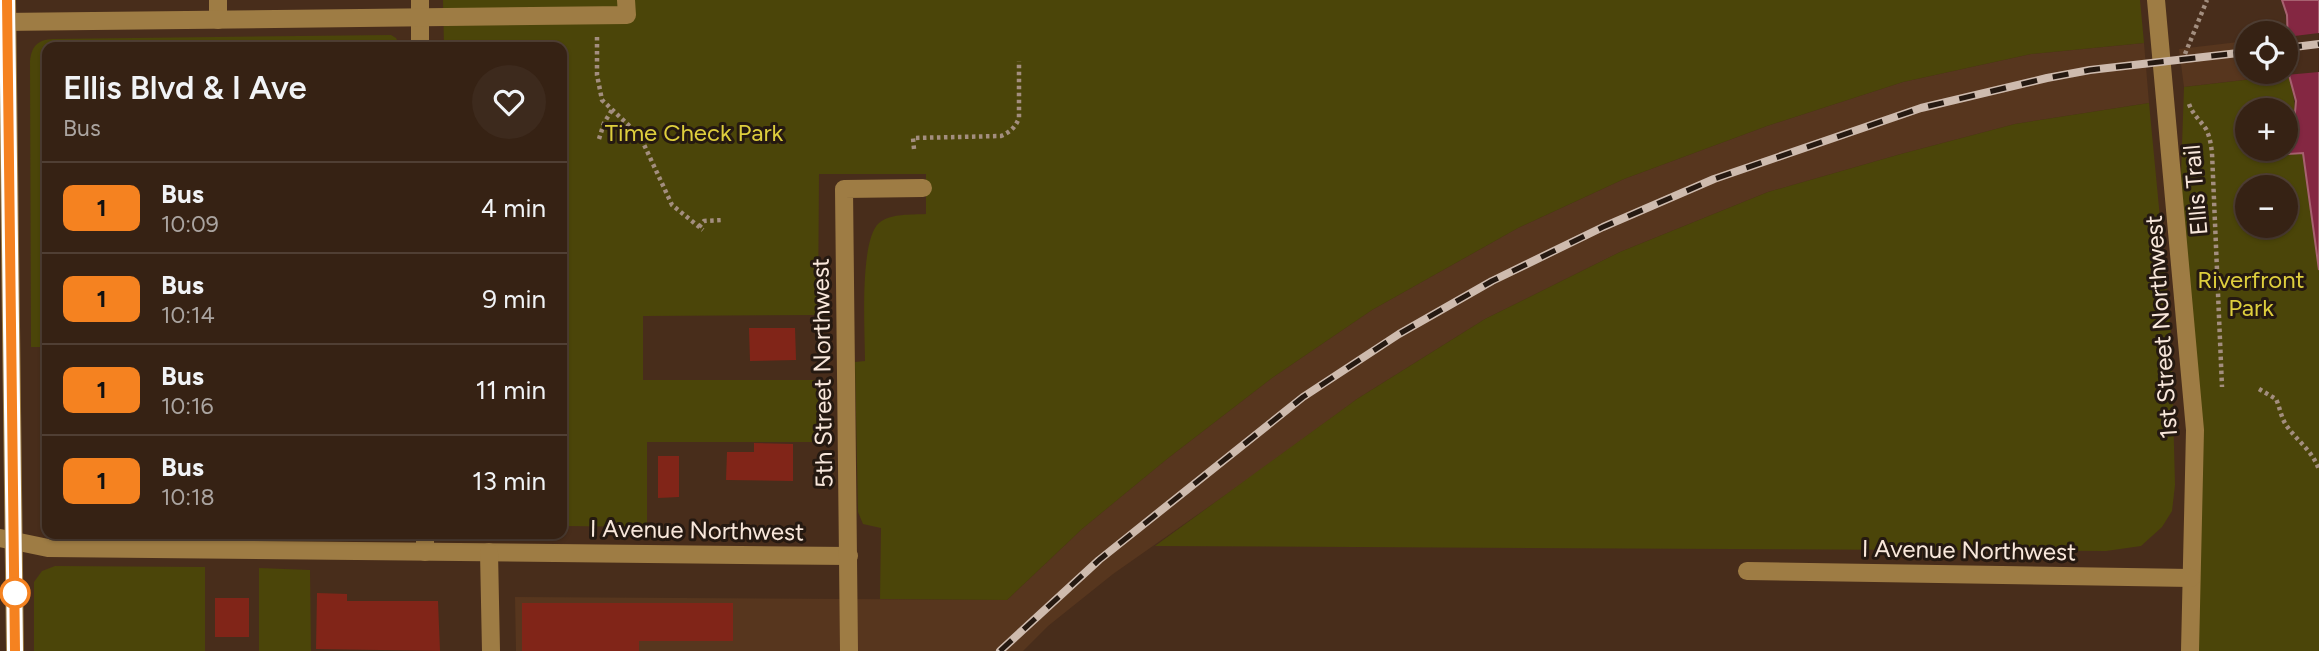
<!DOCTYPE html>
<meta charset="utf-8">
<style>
:root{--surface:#362214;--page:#3d2a1d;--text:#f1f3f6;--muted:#aaa4a0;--line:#503f34}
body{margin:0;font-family:Figtree,sans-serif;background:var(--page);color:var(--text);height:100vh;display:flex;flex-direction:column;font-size:26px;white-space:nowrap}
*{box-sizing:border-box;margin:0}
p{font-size:23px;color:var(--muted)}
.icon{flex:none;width:38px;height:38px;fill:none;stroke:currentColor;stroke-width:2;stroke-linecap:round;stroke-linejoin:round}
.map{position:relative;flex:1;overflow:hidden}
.details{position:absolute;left:42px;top:42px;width:525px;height:497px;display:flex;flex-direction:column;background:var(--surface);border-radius:14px;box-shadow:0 2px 5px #0004,0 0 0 2px var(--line)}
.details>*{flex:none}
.badge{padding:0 14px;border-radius:10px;font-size:24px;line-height:46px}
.fabs{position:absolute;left:2235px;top:21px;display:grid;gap:14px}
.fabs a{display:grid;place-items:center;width:63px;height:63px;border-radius:50%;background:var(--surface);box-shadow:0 2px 5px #0004,0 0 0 2px var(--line);font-size:35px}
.map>.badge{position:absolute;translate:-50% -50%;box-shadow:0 0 0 4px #fff}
.round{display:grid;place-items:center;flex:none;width:74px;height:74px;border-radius:37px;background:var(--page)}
.overview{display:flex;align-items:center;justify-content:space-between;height:119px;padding:0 21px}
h1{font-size:33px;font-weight:600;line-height:52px}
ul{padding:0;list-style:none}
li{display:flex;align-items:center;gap:21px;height:91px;padding:0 21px;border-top:2px solid var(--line)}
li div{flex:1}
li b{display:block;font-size:26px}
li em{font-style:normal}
li .badge{min-width:77px;font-weight:700;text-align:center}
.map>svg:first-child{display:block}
.built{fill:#57361e}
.green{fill:#4b4509;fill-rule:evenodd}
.water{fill:#842742;stroke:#a76170;stroke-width:2}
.pier{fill:#482d1b}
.building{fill:#812518}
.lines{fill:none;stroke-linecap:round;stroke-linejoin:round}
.path{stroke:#a38e7f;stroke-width:4.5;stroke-dasharray:3.5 3.5;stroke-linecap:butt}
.minor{stroke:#9e7c44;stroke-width:18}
.rail-casing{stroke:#cebbae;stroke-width:8}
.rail{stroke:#251911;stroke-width:5;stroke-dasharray:16;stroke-linecap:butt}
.line-casing{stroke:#fff;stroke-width:16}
.line{stroke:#f58220;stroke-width:10}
.stop-dot{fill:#fff;stroke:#f58220;stroke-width:3.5}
.labels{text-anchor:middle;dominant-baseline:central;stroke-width:6;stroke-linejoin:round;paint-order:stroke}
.park-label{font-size:24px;fill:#dece3d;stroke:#251911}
.street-label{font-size:24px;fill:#f8e7db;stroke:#251911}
</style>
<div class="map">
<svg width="2319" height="651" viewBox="0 0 2319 651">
<rect width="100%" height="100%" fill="#482d1b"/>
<!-- built -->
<g class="built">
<polygon points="2247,41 2247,72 2268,72 2269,77 2184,87 2179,49"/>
<polygon points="2144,43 2149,103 2015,124 1901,154 1768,192 1620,252 1485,319 1357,399 1264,468 1113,574 1048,626 1023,651 516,651 515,597 1007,600 1082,529 1167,459 1272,378 1372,310 1518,228 1624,179 1767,126 1903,82 2031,54"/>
</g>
<!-- green -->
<g class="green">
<path d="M443,0H2140L2144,43L2031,54L1903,82L1767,126L1624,179L1518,228L1372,310L1272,378L1167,459L1082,529L1007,600L880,599L881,528L863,524L858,512L855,362L865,361C865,333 859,240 879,223C891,213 911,215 926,214V174H819L818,315L643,316V380H818L819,442H647V527L566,526V351L562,350V47H444Z"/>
<path d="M391,35L396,38L400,47H47V347H31L30,61C32,45 38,40 53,39Z"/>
<path d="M2289,75C2297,105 2296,123 2289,154L2303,152L2319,270V651H2191L2195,425L2179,235L2184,87ZM2247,110H2286V149H2247ZM2247,187H2286V226H2247Z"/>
<polygon points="2149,103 2171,333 2175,485 2172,511 2162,527 2141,546 2106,551 1155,546 1357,399 1485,319 1620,252 1768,192 1901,154 2015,124"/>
<polygon points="55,566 205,567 205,651 34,651 34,582 42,571"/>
<polygon points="259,568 310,570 311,651 259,651"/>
</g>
<!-- water -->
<polygon class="water" points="2282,0 2319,0 2319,270 2303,153 2289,154 2293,135 2296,101 2289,75 2287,15"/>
<!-- pier -->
<polygon class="pier" points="2319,33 2319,72 2286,75 2286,37"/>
<!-- building -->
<g class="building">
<polygon points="749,328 795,328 796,360 750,361"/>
<polygon points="754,443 793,444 793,481 726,480 727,452 754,452"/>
<polygon points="658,456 679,456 679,497 658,498"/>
<polygon points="317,593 347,594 347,601 438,601 440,651 316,649"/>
<rect x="215" y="598" width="34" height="39"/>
<polygon points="522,603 733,603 733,641 639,641 639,651 522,651"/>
</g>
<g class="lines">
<!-- path -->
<g class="path">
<polyline points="597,37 597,75 602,100 640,136 672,205 703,230"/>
<polyline points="2185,54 2207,0"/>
<path d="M2189,104C2193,115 2200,120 2206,129C2210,137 2211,145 2212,153L2222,387"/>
<polyline points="599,139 604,123 612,110"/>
<path d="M914,149L913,138L1001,136C1010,132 1015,128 1019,118V61"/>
<polyline points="699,227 704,221 723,220"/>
<path d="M2259,389L2276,399C2280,408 2281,417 2286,425C2297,441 2313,451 2319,470"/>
</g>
<!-- minor -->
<g class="minor">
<polyline points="7,0 15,651"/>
<polyline points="218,0 218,20"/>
<polyline points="420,0 420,47"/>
<polyline points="2156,0 2195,430 2190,651"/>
<polyline points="0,22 627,15 626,0"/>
<polyline points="425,534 425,552"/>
<polyline points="0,538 48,548 849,556"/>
<polyline points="489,552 491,651"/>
<polyline points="1747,571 2191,578"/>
<polyline points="849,651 844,189 923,188"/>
</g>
<!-- rail casing -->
<g class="rail-casing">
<g id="rail">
<polyline points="2286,48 2319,44"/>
<polyline points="1000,651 1099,560 1303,397 1399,334 1492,281 1603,227 1714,179 1921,108 2047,78 2090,70 2247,52"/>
</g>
</g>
<!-- rail -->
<use href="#rail" class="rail"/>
</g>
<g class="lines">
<!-- line casing -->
<g class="line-casing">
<polyline id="line" points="7,0 15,651"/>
</g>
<!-- line -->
<use href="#line" class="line"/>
</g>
<!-- markers -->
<circle class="stop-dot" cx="15" cy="593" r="14"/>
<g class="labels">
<!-- park labels -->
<g class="park-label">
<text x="694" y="132">Time Check Park</text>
<text x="2251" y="279">Riverfront<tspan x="2251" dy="28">Park</tspan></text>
</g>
<!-- street labels -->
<g class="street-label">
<text transform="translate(2195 190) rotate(-95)">Ellis Trail</text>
<text transform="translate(2161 327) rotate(-94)">1st Street Northwest</text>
<text transform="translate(822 373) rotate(-91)">5th Street Northwest</text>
<text transform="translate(697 530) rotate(1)">I Avenue Northwest</text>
<text transform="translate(1969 550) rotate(1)">I Avenue Northwest</text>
</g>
</g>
</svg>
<div class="fabs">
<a><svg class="icon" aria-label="locate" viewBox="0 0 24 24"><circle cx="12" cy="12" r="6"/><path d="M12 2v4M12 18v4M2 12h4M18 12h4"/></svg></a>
<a>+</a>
<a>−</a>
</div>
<section class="details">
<div class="overview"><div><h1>Ellis Blvd &amp; I Ave</h1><p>Bus</p></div><a class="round"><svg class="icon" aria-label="heart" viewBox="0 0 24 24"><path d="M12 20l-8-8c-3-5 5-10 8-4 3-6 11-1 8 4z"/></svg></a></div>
<ul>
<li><span class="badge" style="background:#f58220;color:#111">1</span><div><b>Bus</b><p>10:09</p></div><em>4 min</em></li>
<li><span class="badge" style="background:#f58220;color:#111">1</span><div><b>Bus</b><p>10:14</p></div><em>9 min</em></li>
<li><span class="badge" style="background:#f58220;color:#111">1</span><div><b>Bus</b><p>10:16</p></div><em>11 min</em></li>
<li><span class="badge" style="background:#f58220;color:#111">1</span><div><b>Bus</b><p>10:18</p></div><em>13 min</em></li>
</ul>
</section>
</div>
